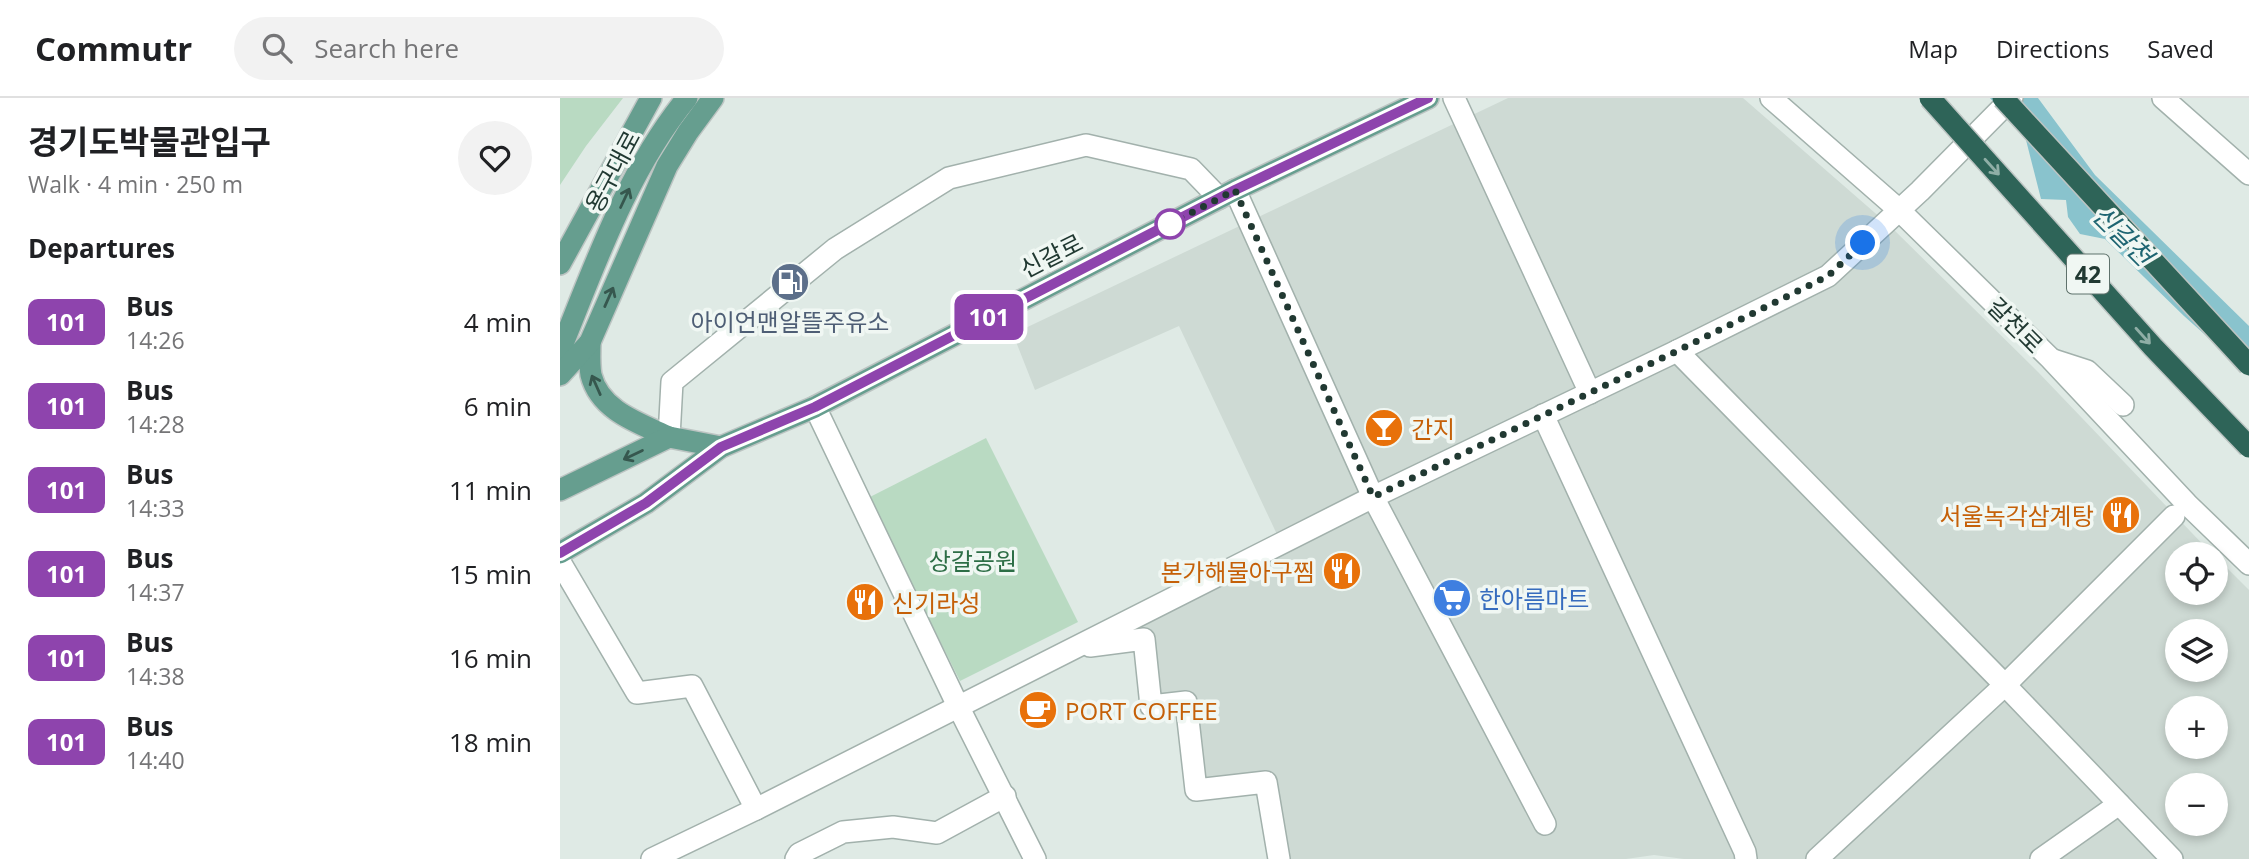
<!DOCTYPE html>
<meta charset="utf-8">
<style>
:root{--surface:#fff;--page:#f2f2f2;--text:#202124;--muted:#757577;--line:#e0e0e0}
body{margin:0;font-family:"Open Sans","Noto Sans KR",sans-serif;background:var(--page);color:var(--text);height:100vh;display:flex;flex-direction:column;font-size:26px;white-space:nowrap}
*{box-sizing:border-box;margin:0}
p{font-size:23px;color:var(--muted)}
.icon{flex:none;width:38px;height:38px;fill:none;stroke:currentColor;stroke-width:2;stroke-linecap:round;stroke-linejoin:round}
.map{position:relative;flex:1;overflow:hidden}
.panel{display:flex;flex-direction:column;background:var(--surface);width:560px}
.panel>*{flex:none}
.badge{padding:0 14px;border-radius:10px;font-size:24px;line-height:46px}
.tools{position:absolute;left:1605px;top:444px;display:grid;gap:14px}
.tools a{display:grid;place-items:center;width:63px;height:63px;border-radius:50%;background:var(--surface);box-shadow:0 4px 10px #0003;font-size:35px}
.you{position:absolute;width:35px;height:35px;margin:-18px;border:5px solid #fff;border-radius:50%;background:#1a73e8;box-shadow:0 0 0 10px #1a73e833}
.map>.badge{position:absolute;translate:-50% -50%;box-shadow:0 0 0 4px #fff}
h2{padding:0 28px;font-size:26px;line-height:63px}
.round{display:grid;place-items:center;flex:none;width:74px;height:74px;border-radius:37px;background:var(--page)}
.headline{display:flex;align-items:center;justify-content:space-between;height:119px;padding:0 28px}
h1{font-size:33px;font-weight:700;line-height:52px}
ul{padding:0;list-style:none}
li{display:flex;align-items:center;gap:21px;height:84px;padding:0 28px}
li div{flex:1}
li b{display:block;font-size:26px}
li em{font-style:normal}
li .badge{min-width:77px;font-weight:700;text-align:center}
header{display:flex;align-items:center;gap:42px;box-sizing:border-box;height:98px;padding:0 35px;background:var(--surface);border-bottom:2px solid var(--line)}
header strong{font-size:33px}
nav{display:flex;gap:38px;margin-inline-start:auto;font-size:24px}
.search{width:490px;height:63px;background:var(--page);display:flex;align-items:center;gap:18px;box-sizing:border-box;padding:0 24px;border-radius:38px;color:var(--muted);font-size:26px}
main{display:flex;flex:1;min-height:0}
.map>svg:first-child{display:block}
.built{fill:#cedad4;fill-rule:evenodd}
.green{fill:#b9dac2}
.water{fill:#89c3cd}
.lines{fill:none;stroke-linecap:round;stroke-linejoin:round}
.minor-casing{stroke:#a2b1ac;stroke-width:24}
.major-casing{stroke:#bcc4c2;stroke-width:24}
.minor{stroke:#fff;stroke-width:21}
.major{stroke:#669e8f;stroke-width:21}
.highway-bridge-casing{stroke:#bcc4c2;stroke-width:24;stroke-linecap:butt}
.highway-bridge{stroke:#2e6458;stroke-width:21}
.oneway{stroke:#8faea6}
.oneway2{stroke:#36574e}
.line-casing{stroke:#fff;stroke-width:16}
.line{stroke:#8e44ad;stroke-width:10}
.walk{stroke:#213932;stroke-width:7;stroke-dasharray:0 12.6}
.stop-dot{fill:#fff;stroke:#8e44ad;stroke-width:3.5}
.labels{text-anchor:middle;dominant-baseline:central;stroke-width:7;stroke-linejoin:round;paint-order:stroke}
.shield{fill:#f0f7f3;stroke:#5f726c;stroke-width:2}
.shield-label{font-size:23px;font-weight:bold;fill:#213932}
.street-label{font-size:24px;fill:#213932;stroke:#f0f7f3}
.service-label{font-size:24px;fill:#4e5e75;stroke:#f0f7f3}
.food-label{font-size:24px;fill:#c56008;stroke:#f0f7f3;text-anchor:start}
.park-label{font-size:24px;fill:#2d6e46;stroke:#f0f7f3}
.shop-label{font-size:24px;fill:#366cbe;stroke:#f0f7f3;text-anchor:start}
.water-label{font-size:26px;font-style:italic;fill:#1e6572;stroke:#f0f7f3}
</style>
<header>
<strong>Commutr</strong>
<div class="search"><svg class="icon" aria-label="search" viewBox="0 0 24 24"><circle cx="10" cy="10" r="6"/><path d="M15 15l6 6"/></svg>Search here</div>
<nav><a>Map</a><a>Directions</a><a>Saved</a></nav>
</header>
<main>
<section class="panel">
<div class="headline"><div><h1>경기도박물관입구</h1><p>Walk · 4 min · 250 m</p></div><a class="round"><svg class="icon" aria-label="heart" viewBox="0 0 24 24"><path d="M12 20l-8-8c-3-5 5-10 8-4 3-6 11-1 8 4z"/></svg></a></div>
<h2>Departures</h2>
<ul>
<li><span class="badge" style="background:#8e44ad;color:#fff">101</span><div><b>Bus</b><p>14:26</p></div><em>4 min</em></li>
<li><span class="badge" style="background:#8e44ad;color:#fff">101</span><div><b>Bus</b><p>14:28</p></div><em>6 min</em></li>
<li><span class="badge" style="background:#8e44ad;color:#fff">101</span><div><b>Bus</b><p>14:33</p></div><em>11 min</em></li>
<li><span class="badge" style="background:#8e44ad;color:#fff">101</span><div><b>Bus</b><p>14:37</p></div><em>15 min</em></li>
<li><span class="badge" style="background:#8e44ad;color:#fff">101</span><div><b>Bus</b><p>14:38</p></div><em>16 min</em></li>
<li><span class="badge" style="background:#8e44ad;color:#fff">101</span><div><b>Bus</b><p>14:40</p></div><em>18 min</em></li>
</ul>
</section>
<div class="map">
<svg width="1689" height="761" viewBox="0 0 1689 761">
<rect width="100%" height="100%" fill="#dfeae5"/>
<!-- built -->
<path class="built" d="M948,0H1183L1330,128L1478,274L1653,457H1617V495H1656V459L1689,492V761H1124L1094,757L1066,761H719L706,684L636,692L626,605L591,608L584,542L534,540L721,445L619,228L475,292L453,236ZM1617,534H1656V572H1617ZM1617,611H1656V649H1617ZM1617,688H1656V726H1617Z"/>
<!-- green -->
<g class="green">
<polygon points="0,0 63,0 26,48 0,87"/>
<polygon points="426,340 518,524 400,583 308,400"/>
</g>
<!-- water -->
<polygon class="water" points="1430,0 1478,0 1535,77 1689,228 1689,276 1624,218 1545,141 1520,136 1508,119 1506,102 1481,101 1466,42"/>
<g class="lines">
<!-- minor casing -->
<g class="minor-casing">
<g id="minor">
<polyline points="894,0 1030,295"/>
<polyline points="1211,0 1338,111 1491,261 1627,406 1689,466"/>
<polyline points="1603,0 1689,76"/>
<polyline points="675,92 813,399 1117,253 1445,587 1612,761"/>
<polyline points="1117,253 1268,178 1360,93 1452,0"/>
<polyline points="1493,262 1527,273 1563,307"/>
<polyline points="255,309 398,608 475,761"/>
<polyline points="983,317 1185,754 1186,761"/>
<polyline points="109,339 112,284 275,151 389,80 526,47 631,71 659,100"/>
<polyline points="0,464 77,595 132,588 196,711"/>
<polyline points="530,548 584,541 591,608 626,604 636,692 706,684 719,761"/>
<polyline points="92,761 196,711 813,399 985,726"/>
<polyline points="236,761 239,756 283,734 333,729 377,735 445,698"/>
<polyline points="1257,761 1445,587 1614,418"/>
<polyline points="1481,761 1559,706"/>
</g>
</g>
<!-- major casing -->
<g class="major-casing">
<g id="major">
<polyline points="0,166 91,0"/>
<path d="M30,244C30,254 29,266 31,277C40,313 79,325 109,339"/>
<path d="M0,253C35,167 67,73 127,0"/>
<polyline points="0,277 30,244 107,68 128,34 153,0"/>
<polyline points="0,392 109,339 161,349"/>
<polyline points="0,455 86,405 161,349 255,309 675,92 868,0"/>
</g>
</g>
<!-- minor -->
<use href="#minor" class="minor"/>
<!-- major -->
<use href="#major" class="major"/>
<!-- highway-bridge casing -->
<g class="highway-bridge-casing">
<g id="highway-bridge">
<polyline points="1370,0 1593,249 1689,349"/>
<polyline points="1443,0 1689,267"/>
</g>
</g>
<!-- highway-bridge -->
<use href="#highway-bridge" class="highway-bridge"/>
</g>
<!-- one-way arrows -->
<defs><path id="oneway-shaft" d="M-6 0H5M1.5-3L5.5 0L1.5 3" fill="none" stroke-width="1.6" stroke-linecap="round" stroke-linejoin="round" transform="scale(1.75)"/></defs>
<g class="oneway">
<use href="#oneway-shaft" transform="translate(1432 69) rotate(48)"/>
<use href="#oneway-shaft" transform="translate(1583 238) rotate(48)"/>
</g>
<g class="oneway2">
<use href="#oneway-shaft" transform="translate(65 100) rotate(-65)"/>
<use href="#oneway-shaft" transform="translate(49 199) rotate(-66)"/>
<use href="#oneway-shaft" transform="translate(36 287) rotate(-114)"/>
<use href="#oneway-shaft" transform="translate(73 357) rotate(154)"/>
</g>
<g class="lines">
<!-- line casing -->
<g class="line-casing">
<polyline id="line" points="0,455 86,405 161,349 255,309 675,92 868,0"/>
</g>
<!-- line -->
<use href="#line" class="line"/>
<!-- walk -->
<polyline class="walk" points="610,126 675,92 813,399 1117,253 1268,178 1303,145"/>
</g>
<!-- icons -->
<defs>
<g id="fuel-disc" transform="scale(2.0125)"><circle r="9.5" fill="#5c6f8a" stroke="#f0f7f3"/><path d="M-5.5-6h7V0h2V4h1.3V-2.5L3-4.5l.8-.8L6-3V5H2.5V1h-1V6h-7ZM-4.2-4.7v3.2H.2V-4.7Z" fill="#fff"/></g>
<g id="bar-disc" transform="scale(2.0125)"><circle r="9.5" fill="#e8710a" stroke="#f0f7f3"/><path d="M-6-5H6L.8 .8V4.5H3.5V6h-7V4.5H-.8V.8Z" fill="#fff"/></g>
<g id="restaurant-disc" transform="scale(2.0125)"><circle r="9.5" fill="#e8710a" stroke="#f0f7f3"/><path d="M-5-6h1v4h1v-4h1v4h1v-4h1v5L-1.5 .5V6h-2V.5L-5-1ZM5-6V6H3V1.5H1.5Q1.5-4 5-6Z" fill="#fff"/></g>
<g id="supermarket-disc" transform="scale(2.0125)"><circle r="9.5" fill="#3f7fe0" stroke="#f0f7f3"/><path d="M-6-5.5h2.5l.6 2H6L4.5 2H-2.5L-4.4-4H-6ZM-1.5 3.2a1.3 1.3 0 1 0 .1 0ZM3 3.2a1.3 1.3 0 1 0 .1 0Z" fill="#fff"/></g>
<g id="cafe-disc" transform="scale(2.0125)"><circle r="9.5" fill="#e8710a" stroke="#f0f7f3"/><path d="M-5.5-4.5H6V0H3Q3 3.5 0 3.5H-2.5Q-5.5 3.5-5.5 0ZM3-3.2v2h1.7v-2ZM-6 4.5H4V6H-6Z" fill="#fff"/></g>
</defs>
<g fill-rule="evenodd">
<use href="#fuel-disc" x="230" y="184"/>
<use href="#bar-disc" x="824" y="330"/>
<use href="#restaurant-disc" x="1561" y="417"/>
<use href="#restaurant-disc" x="782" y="473"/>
<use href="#supermarket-disc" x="892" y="500"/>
<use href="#restaurant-disc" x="305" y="504"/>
<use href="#cafe-disc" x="478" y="612"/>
</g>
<!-- markers -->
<circle class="stop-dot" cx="610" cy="126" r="14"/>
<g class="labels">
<!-- shield labels -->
<rect class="shield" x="1507" y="156.5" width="42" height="39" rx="5"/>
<g class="shield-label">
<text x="1528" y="176">42</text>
</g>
<!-- street labels -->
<g class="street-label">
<text transform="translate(52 73) rotate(-62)">용구대로</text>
<text transform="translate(491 157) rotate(-27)">신갈로</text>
<text transform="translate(1456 227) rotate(45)">갈천로</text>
</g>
<!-- service labels -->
<g class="service-label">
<text x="230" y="223">아이언맨알뜰주유소</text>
</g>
<!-- food labels -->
<g class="food-label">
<text x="851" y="330">간지</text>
<text x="1534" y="417" text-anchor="end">서울녹각삼계탕</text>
<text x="755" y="473" text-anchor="end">본가해물아구찜</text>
<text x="332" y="504">신기라성</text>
<text x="505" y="612">PORT COFFEE</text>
</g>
<!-- park labels -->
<g class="park-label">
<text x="413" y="462">상갈공원</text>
</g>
<!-- shop labels -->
<g class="shop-label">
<text x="919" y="500">한아름마트</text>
</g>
<!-- water labels -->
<g class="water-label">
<text transform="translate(1563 137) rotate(45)">신갈천</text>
</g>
</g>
</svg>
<div class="tools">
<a><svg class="icon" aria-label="locate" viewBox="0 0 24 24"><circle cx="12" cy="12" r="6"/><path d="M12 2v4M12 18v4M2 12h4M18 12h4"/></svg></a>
<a><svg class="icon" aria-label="layers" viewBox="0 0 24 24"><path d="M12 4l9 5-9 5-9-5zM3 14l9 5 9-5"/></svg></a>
<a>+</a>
<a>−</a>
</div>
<div class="you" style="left:1303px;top:145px"></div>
<b class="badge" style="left:429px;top:219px;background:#8e44ad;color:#fff">101</b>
</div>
</main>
